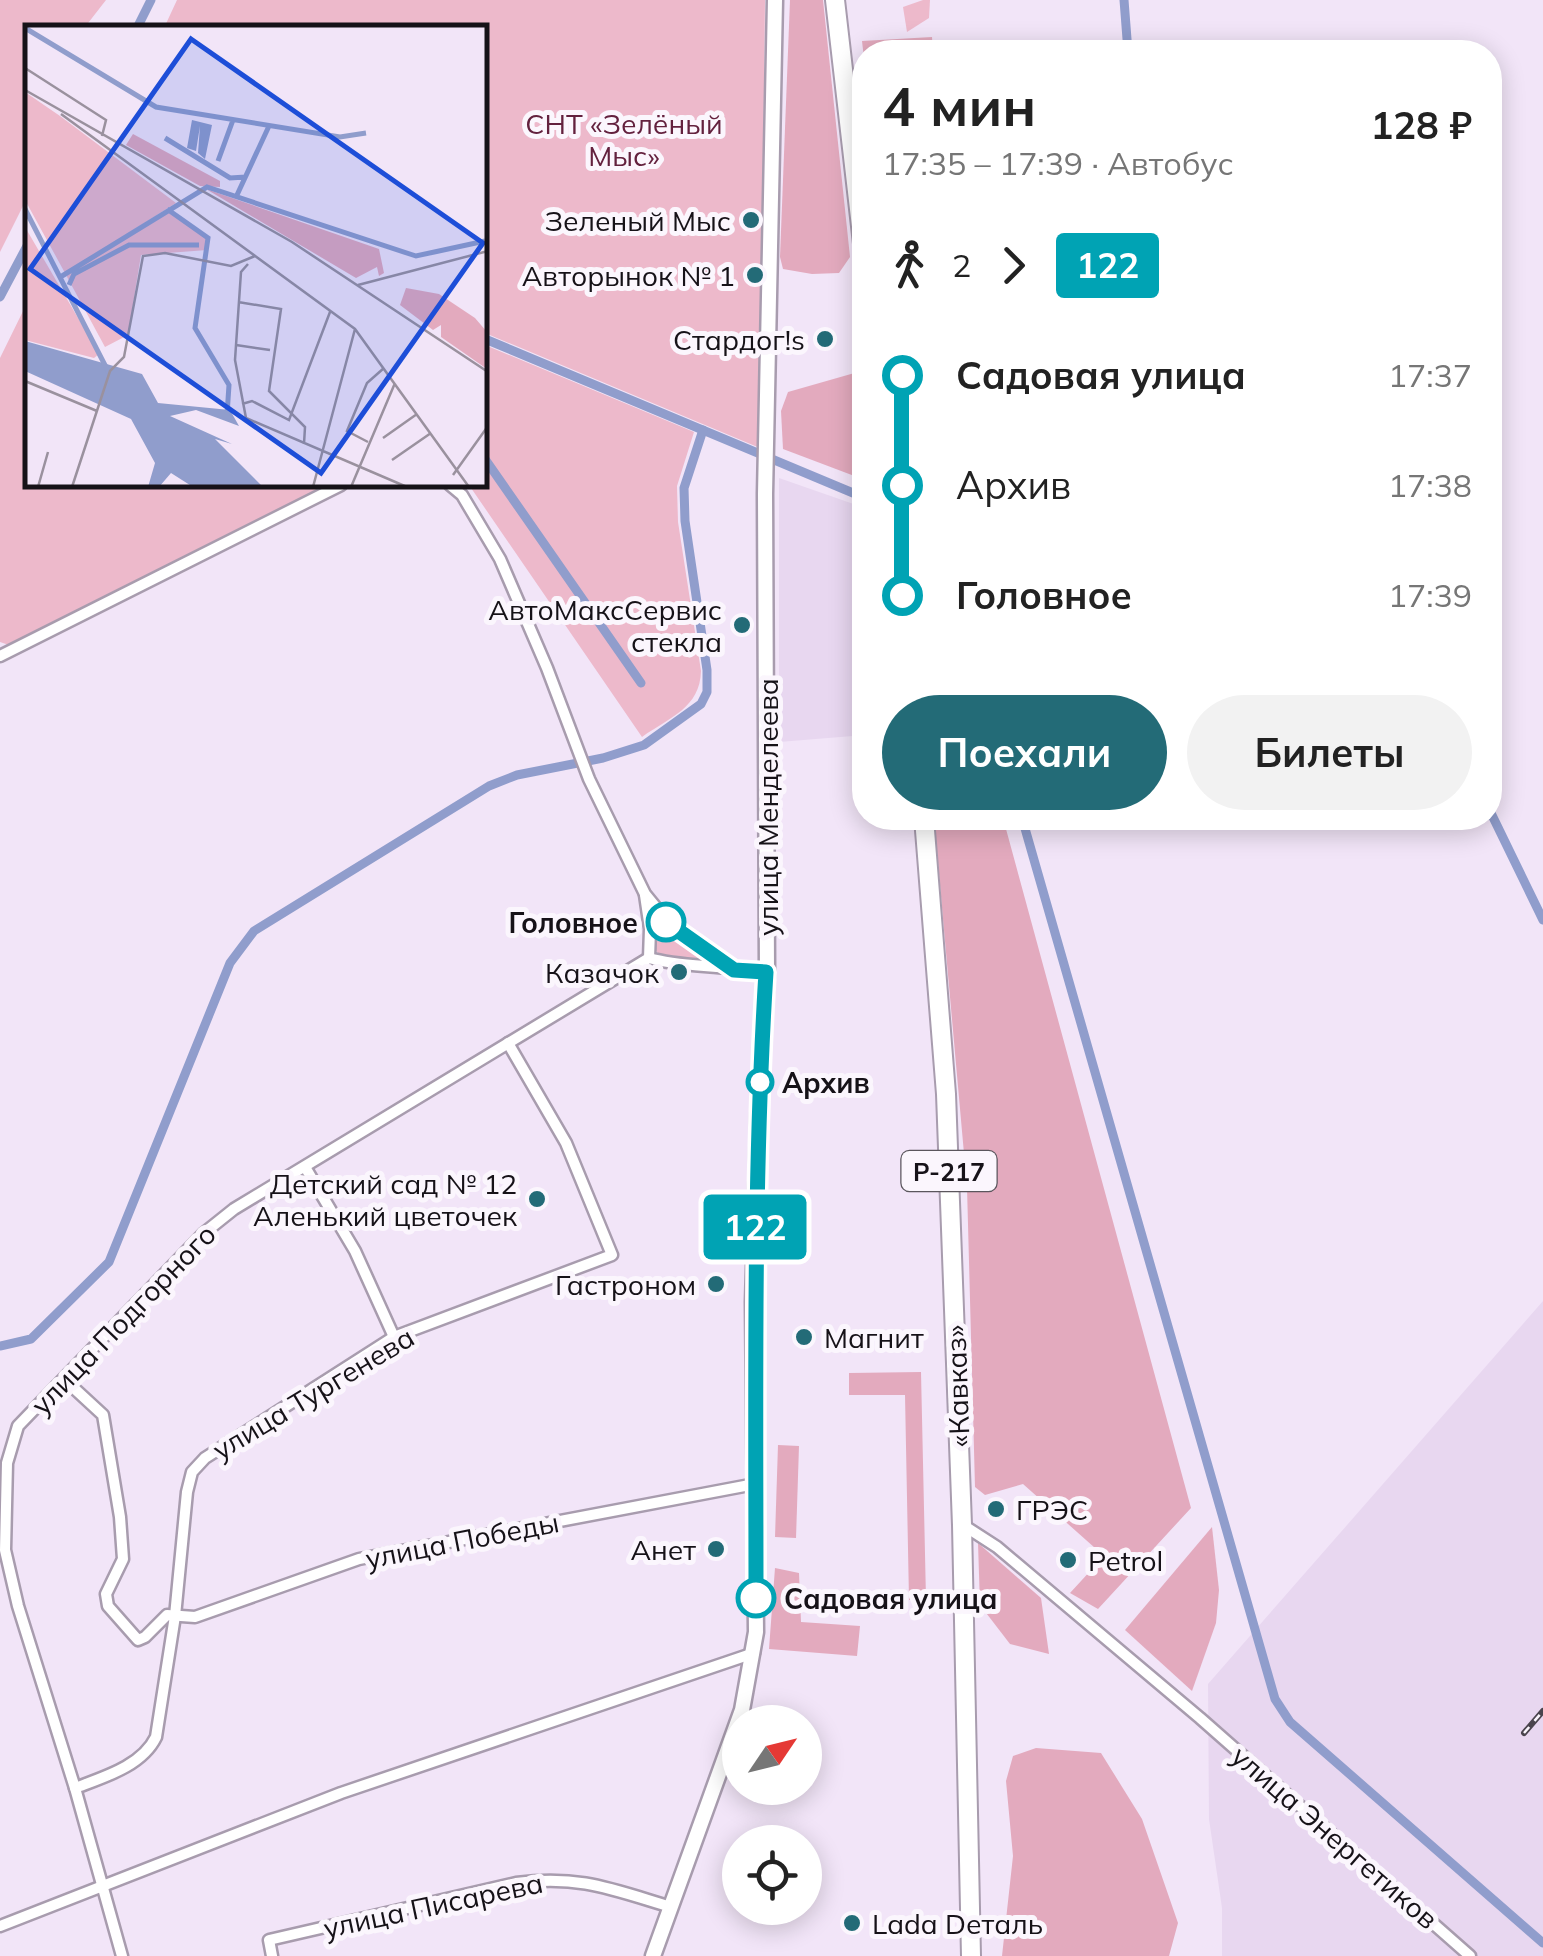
<!DOCTYPE html>
<html lang="ru">
<meta charset="utf-8">
<style>
:root{--surface:#fff;--page:#f2f2f2;--text:#222;--muted:#767676;--accent:#236b77}
body{margin:0;font-family:Mulish,sans-serif;background:var(--page);color:var(--text);height:100vh;display:flex;flex-direction:column;font-size:38px;white-space:nowrap}
*{box-sizing:border-box;margin:0}
p{font-size:32px;color:var(--muted)}
.icon{flex:none;width:55px;height:55px;fill:none;stroke:currentColor;stroke-width:2;stroke-linecap:round;stroke-linejoin:round}
.map{position:relative;flex:1;overflow:hidden}
.panel{position:absolute;left:852px;top:40px;width:650px;height:790px;display:flex;flex-direction:column;background:var(--surface);border-radius:40px;box-shadow:0 5px 25px #0003}
.panel>*{flex:none}
.badge{padding:0 20px;border-radius:8px;font-size:35px;line-height:65px}
.needle{width:65px;rotate:55deg}
.fabs{position:absolute;left:722px;top:1705px;display:grid;gap:20px}
.fabs a{display:grid;place-items:center;width:100px;height:100px;border-radius:50%;background:var(--surface);box-shadow:0 5px 25px #0003;font-size:50px}
.map>.badge{position:absolute;translate:-50% -50%;box-shadow:0 0 0 5px #fff}
.legs{display:flex;align-items:center;gap:15px;height:110px;padding:0 30px;font-size:32px}
.legs p{margin-inline-start:auto}
.summary{display:flex;align-items:center;justify-content:space-between;height:170px;padding:0 30px}
h1{font-size:55px;font-weight:700;line-height:75px}
.action{display:flex;gap:20px;margin-top:auto;padding:20px 30px}
.action a{flex:1;height:115px;border-radius:60px;background:var(--accent);color:#fff;font-size:40px;font-weight:700;line-height:115px;text-align:center}
.action a+a{background:var(--page);color:var(--text)}
ul{padding:0 30px;list-style:none}
li{display:flex;align-items:center;gap:35px;height:110px;font-size:38px}
li i{display:grid;place-items:center;width:15px;height:100%;margin:0 12px;background:currentColor}
li i::after{content:'';width:25px;height:25px;margin:-12px;border:8px solid;border-radius:50%;background:var(--surface)}
li p{margin-inline-start:auto}
li:first-child i{background:linear-gradient(#0000 50%,currentColor 0)}
li:last-child i{background:linear-gradient(currentColor 50%,#0000 0)}
.map>svg:first-child{display:block}
.built{fill:#e8d7f0}
.green{fill:#edb9cb}
.forest{fill:#e3aabe}
.lines{fill:none;stroke-linecap:round;stroke-linejoin:round}
.canal{stroke:#909dcc;stroke-width:9}
.street-casing{stroke:#a89cae;stroke-width:15}
.secondary-casing{stroke:#a89cae;stroke-width:19}
.highway-casing{stroke:#a89cae;stroke-width:22}
.street{stroke:#fff;stroke-width:10}
.secondary{stroke:#fff;stroke-width:14}
.highway{stroke:#fff;stroke-width:18}
.rail-casing{stroke:#4a444d;stroke-width:6}
.rail{stroke:#fbf6fd;stroke-width:2.5;stroke-dasharray:8;stroke-linecap:butt}
.line-1-casing{stroke:#fff;stroke-width:22}
.line-1{stroke:#00a3b4;stroke-width:15}
.poi-dot{fill:#236b77;stroke:#fbf6fd;stroke-width:4}
.stop-1-dot{fill:#fff;stroke:#00a3b4;stroke-width:5}
.labels{text-anchor:middle;dominant-baseline:central;stroke-width:10;stroke-linejoin:round;paint-order:stroke}
.shield{fill:#fbf6fd;stroke:#5b565d;stroke-width:2.5}
.shield-label{font-size:25px;font-weight:bold;fill:#161218}
.park-label{font-size:28px;fill:#63213e;stroke:#fbf6fd}
.poi-label{font-size:28px;fill:#161218;stroke:#fbf6fd;text-anchor:end}
.street-label{font-size:28px;fill:#161218;stroke:#fbf6fd}
.stop-label{font-size:28px;font-weight:bold;fill:#161218;stroke:#fbf6fd;text-anchor:start}
.inset-river{fill:none;stroke:#909dcc;stroke-width:5}
.inset-road{fill:none;stroke:#9a919e;stroke-width:2.5}
.view{fill:#1d4ed8;fill-opacity:0.15;stroke:#1d4ed8;stroke-width:5}
.inset-edge{fill:none;stroke:#161218;stroke-width:5}
</style>
<div class="map">
<svg width="1543" height="1956" viewBox="0 0 1543 1956">
<rect width="100%" height="100%" fill="#f2e5f8"/>
<!-- built -->
<g class="built">
<polygon points="779,478 865,508 865,735 779,742"/>
<polygon points="1543,1301 1543,1956 1222,1956 1222,1908 1209,1819 1208,1684"/>
</g>
<!-- green -->
<g class="green">
<polygon points="0,0 106,0 85,27 28,28 25,147 27,198 0,252"/>
<polygon points="177,0 765,0 760,448 485,333 485,28 164,28"/>
<polygon points="923,0 930,0 929,18 907,32 903,7"/>
<polygon points="27,303 28,485 326,485 12,646 0,642 0,358"/>
<path d="M485,345L694,432L677,486L678,522L701,671C700,708 670,717 642,737L469,485H485Z"/>
<path d="M661,929L673,932L708,959L661,956C651,948 653,937 661,929Z"/>
</g>
<!-- forest -->
<g class="forest">
<polygon points="790,0 823,0 850,257 839,273 812,274 783,269 780,257"/>
<polygon points="932,37 933,52 865,52 865,67 862,41"/>
<polygon points="858,372 865,378 865,480 783,449 781,411 788,392"/>
<polygon points="865,542 865,638 856,544"/>
<polygon points="934,818 1003,818 1191,1508 1098,1609 1070,1593 1104,1556 1023,1484 985,1495 975,1487 967,1187"/>
<polygon points="921,1372 926,1599 909,1600 905,1395 849,1395 849,1373"/>
<polygon points="778,1445 799,1446 796,1538 775,1537"/>
<polygon points="1212,1527 1219,1590 1216,1623 1192,1691 1125,1630"/>
<polygon points="978,1543 1041,1598 1049,1654 1010,1644 980,1605"/>
<polygon points="775,1568 799,1573 801,1622 860,1626 857,1656 769,1649"/>
<polygon points="1036,1748 1101,1753 1142,1819 1178,1923 1169,1956 1002,1956 1013,1856 1006,1781 1013,1756"/>
</g>
<g class="lines">
<!-- canal -->
<g class="canal">
<polyline points="1124,0 1128,52"/>
<polyline points="137,28 151,0"/>
<polyline points="0,297 28,244"/>
<polyline points="485,339 865,498"/>
<polyline points="485,459 641,683"/>
<polyline points="1490,811 1543,920"/>
<polyline points="1022,818 1275,1699 1290,1722 1543,1943"/>
<polyline points="0,1346 31,1339 109,1262 230,963 254,931 489,786 517,775 603,758 644,745 701,704 707,692 707,670 685,521 684,488 703,430"/>
</g>
<!-- street casing -->
<g class="street-casing">
<g id="street">
<polyline points="450,485 462,495 500,559 547,668 589,779 645,894 667,921 691,942 735,969 767,972"/>
<polyline points="0,656 341,485"/>
<polyline points="645,895 650,929 649,958"/>
<polyline points="305,1167 355,1251 394,1337"/>
<polyline points="64,1379 103,1415 120,1517 123,1559 106,1594 108,1606 138,1640 145,1637 167,1615 195,1617 359,1559 755,1484"/>
<polyline points="963,1525 997,1547 1200,1718 1470,1956"/>
<path d="M75,1788C104,1777 142,1766 156,1737L175,1616L187,1492L192,1472L205,1458L394,1337L612,1255L566,1143L508,1043"/>
<polyline points="0,1926 341,1793 754,1653"/>
<path d="M122,1956L75,1788L18,1606L5,1550L7,1463L18,1426L204,1233L234,1209L649,958C677,966 706,965 735,969"/>
<path d="M272,1956L269,1940L516,1883C580,1875 611,1889 671,1907"/>
</g>
</g>
<!-- secondary casing -->
<g class="secondary-casing">
<polyline id="secondary" points="653,1956 742,1710 756,1632 753,1302 759,1094 767,972 765,494 775,0"/>
</g>
<!-- highway casing -->
<g class="highway-casing">
<g id="highway">
<polyline points="835,0 865,261"/>
<polyline points="924,818 946,1094 962,1525 971,1956"/>
</g>
</g>
<!-- street -->
<use href="#street" class="street"/>
<!-- secondary -->
<use href="#secondary" class="secondary"/>
<!-- highway -->
<use href="#highway" class="highway"/>
<!-- rail casing -->
<g class="rail-casing">
<polyline id="rail" points="1524,1733 1543,1711"/>
</g>
<!-- rail -->
<use href="#rail" class="rail"/>
</g>
<g class="lines">
<!-- line-1 casing -->
<g class="line-1-casing">
<path id="line-1" d="M666,922L734,970L766,972C753,1181 756,1389 756,1598"/>
</g>
<!-- line-1 -->
<use href="#line-1" class="line-1"/>
</g>
<!-- markers -->
<g class="poi-dot">
<circle cx="751" cy="220" r="10"/>
<circle cx="755" cy="275" r="10"/>
<circle cx="825" cy="339" r="10"/>
<circle cx="742" cy="625" r="10"/>
<circle cx="679" cy="972" r="10"/>
<circle cx="537" cy="1199" r="10"/>
<circle cx="716" cy="1284" r="10"/>
<circle cx="804" cy="1337" r="10"/>
<circle cx="996" cy="1509" r="10"/>
<circle cx="716" cy="1549" r="10"/>
<circle cx="1068" cy="1560" r="10"/>
<circle cx="852" cy="1923" r="10"/>
</g>
<g class="stop-1-dot">
<circle cx="666" cy="922" r="18"/>
<circle cx="760" cy="1082" r="12"/>
<circle cx="756" cy="1598" r="18"/>
</g>
<g class="labels">
<!-- shield labels -->
<rect class="shield" x="901.5" y="1151" width="95" height="40" rx="8"/>
<g class="shield-label">
<text x="949" y="1171">Р-217</text>
</g>
<!-- park labels -->
<g class="park-label">
<text x="624" y="123">СНТ «Зелёный<tspan x="624" dy="32">Мыс»</tspan></text>
</g>
<!-- poi labels -->
<g class="poi-label">
<text x="731" y="220">Зеленый Мыс</text>
<text x="735" y="275">Авторынок № 1</text>
<text x="805" y="339">Стардог!s</text>
<text x="722" y="609">АвтоМаксСервис<tspan x="722" dy="32">стекла</tspan></text>
<text x="659" y="972">Казачок</text>
<text x="517" y="1183">Детский сад № 12<tspan x="517" dy="32">Аленький цветочек</tspan></text>
<text x="696" y="1284">Гастроном</text>
<text x="824" y="1337" text-anchor="start">Магнит</text>
<text x="1016" y="1509" text-anchor="start">ГРЭС</text>
<text x="696" y="1549">Анет</text>
<text x="1088" y="1560" text-anchor="start">Petrol</text>
<text x="872" y="1923" text-anchor="start">Lada Dеталь</text>
</g>
<!-- street labels -->
<g class="street-label">
<text transform="translate(767 807) rotate(-90)">улица Менделеева</text>
<text transform="translate(123 1319) rotate(-46)">улица Подгорного</text>
<text transform="translate(957 1386) rotate(-92)">«Кавказ»</text>
<text transform="translate(313 1393) rotate(-31)">улица Тургенева</text>
<text transform="translate(462 1540) rotate(-11)">улица Победы</text>
<text transform="translate(1335 1837) rotate(41)">улица Энергетиков</text>
<text transform="translate(433 1905) rotate(-12)">улица Писарева</text>
</g>
<!-- stop labels -->
<g class="stop-label">
<text x="638" y="922" text-anchor="end">Головное</text>
<text x="782" y="1082">Архив</text>
<text x="784" y="1598">Садовая улица</text>
</g>
</g>
<!-- overview -->
<g transform="translate(25 25)">
<rect width="462" height="462" fill="#f2e5f8"/>
<path d="M0,67L35,91L151,178L40,248L0,175ZM142,186L181,212L182,225L116,230L103,310L80,322L41,250ZM0,202L74,329L69,333L0,315Z" fill="#edb9cb"/>
<path d="M108,109L195,156V162L175,161L101,120ZM181,164L354,224L359,248L354,251L352,242L331,253ZM381,263L414,269L450,293L462,307V344L416,312V300L408,305L375,280Z" fill="#e3aabe"/>
<path d="M167,95L187,100L180,134L173,128L175,101L171,126L162,123ZM0,316L117,349L133,378L205,385L214,401L171,385L145,391L207,419L190,414L238,462H168L146,448L134,462H123L130,438L106,394L0,346Z" fill="#909dcc"/>
<path class="inset-river" d="M0,3L131,82L315,112L341,108M140,113L205,153L221,152M193,136L208,95M212,170L244,101M0,184L84,348M142,184L183,213L170,303L204,360L202,390M37,251L182,162L391,231L460,216M44,260L49,249L104,220H174"/>
<path class="inset-road" d="M0,43L81,95L77,111M0,65L267,217L463,347M36,89L330,304L444,462M223,239L216,247L210,335L221,393L382,462M333,260L463,226M213,277L256,284L244,366L280,402L279,419M211,320L245,325M0,356L72,386M217,379L227,376L264,395L305,287M358,413L392,389M343,417L322,406L342,358L359,343M367,435L406,408M428,450L463,401M13,462L23,427M47,462L85,346L99,332L118,231L140,228L206,241L230,231M288,462L330,304M326,462L370,358"/>
<path class="view" d="M166,14L458,218L296,448L5,244Z"/>
<rect width="462" height="462" class="inset-edge"/>
</g>
</svg>
<div class="fabs">
<a><svg class="needle" viewBox="-14 -14 28 28"><path d="M0-13l5 13h-10z" fill="#e53935"/><path d="M0 13l5-13h-10z" fill="#767676"/></svg></a>
<a><svg class="icon" aria-label="locate" viewBox="0 0 24 24"><circle cx="12" cy="12" r="6"/><path d="M12 2v4M12 18v4M2 12h4M18 12h4"/></svg></a>
</div>
<b class="badge" style="left:755px;top:1227px;background:#00a3b4;color:#fff">122</b>
<section class="panel">
<div class="summary"><div><h1>4 мин</h1><p>17:35 – 17:39 · Автобус</p></div><b>128 ₽</b></div>
<div class="legs"><svg class="icon" aria-label="walk" viewBox="0 0 24 24"><circle cx="13" cy="4" r="2"/><path d="M13 8l-2 6 4 7M11 14l-3 7M7 12l3-4h3l4 4"/></svg>2<svg class="icon" aria-label="forward" viewBox="0 0 24 24"><path d="M9 5l7 7-7 7"/></svg><b class="badge" style="background:#00a3b4;color:#fff">122</b></div>
<ul>
<li><i style="color:#00a3b4"></i><b>Садовая улица</b><p>17:37</p></li>
<li><i style="color:#00a3b4"></i><span>Архив</span><p>17:38</p></li>
<li><i style="color:#00a3b4"></i><b>Головное</b><p>17:39</p></li>
</ul>
<div class="action"><a>Поехали</a><a>Билеты</a></div>
</section>
</div>
